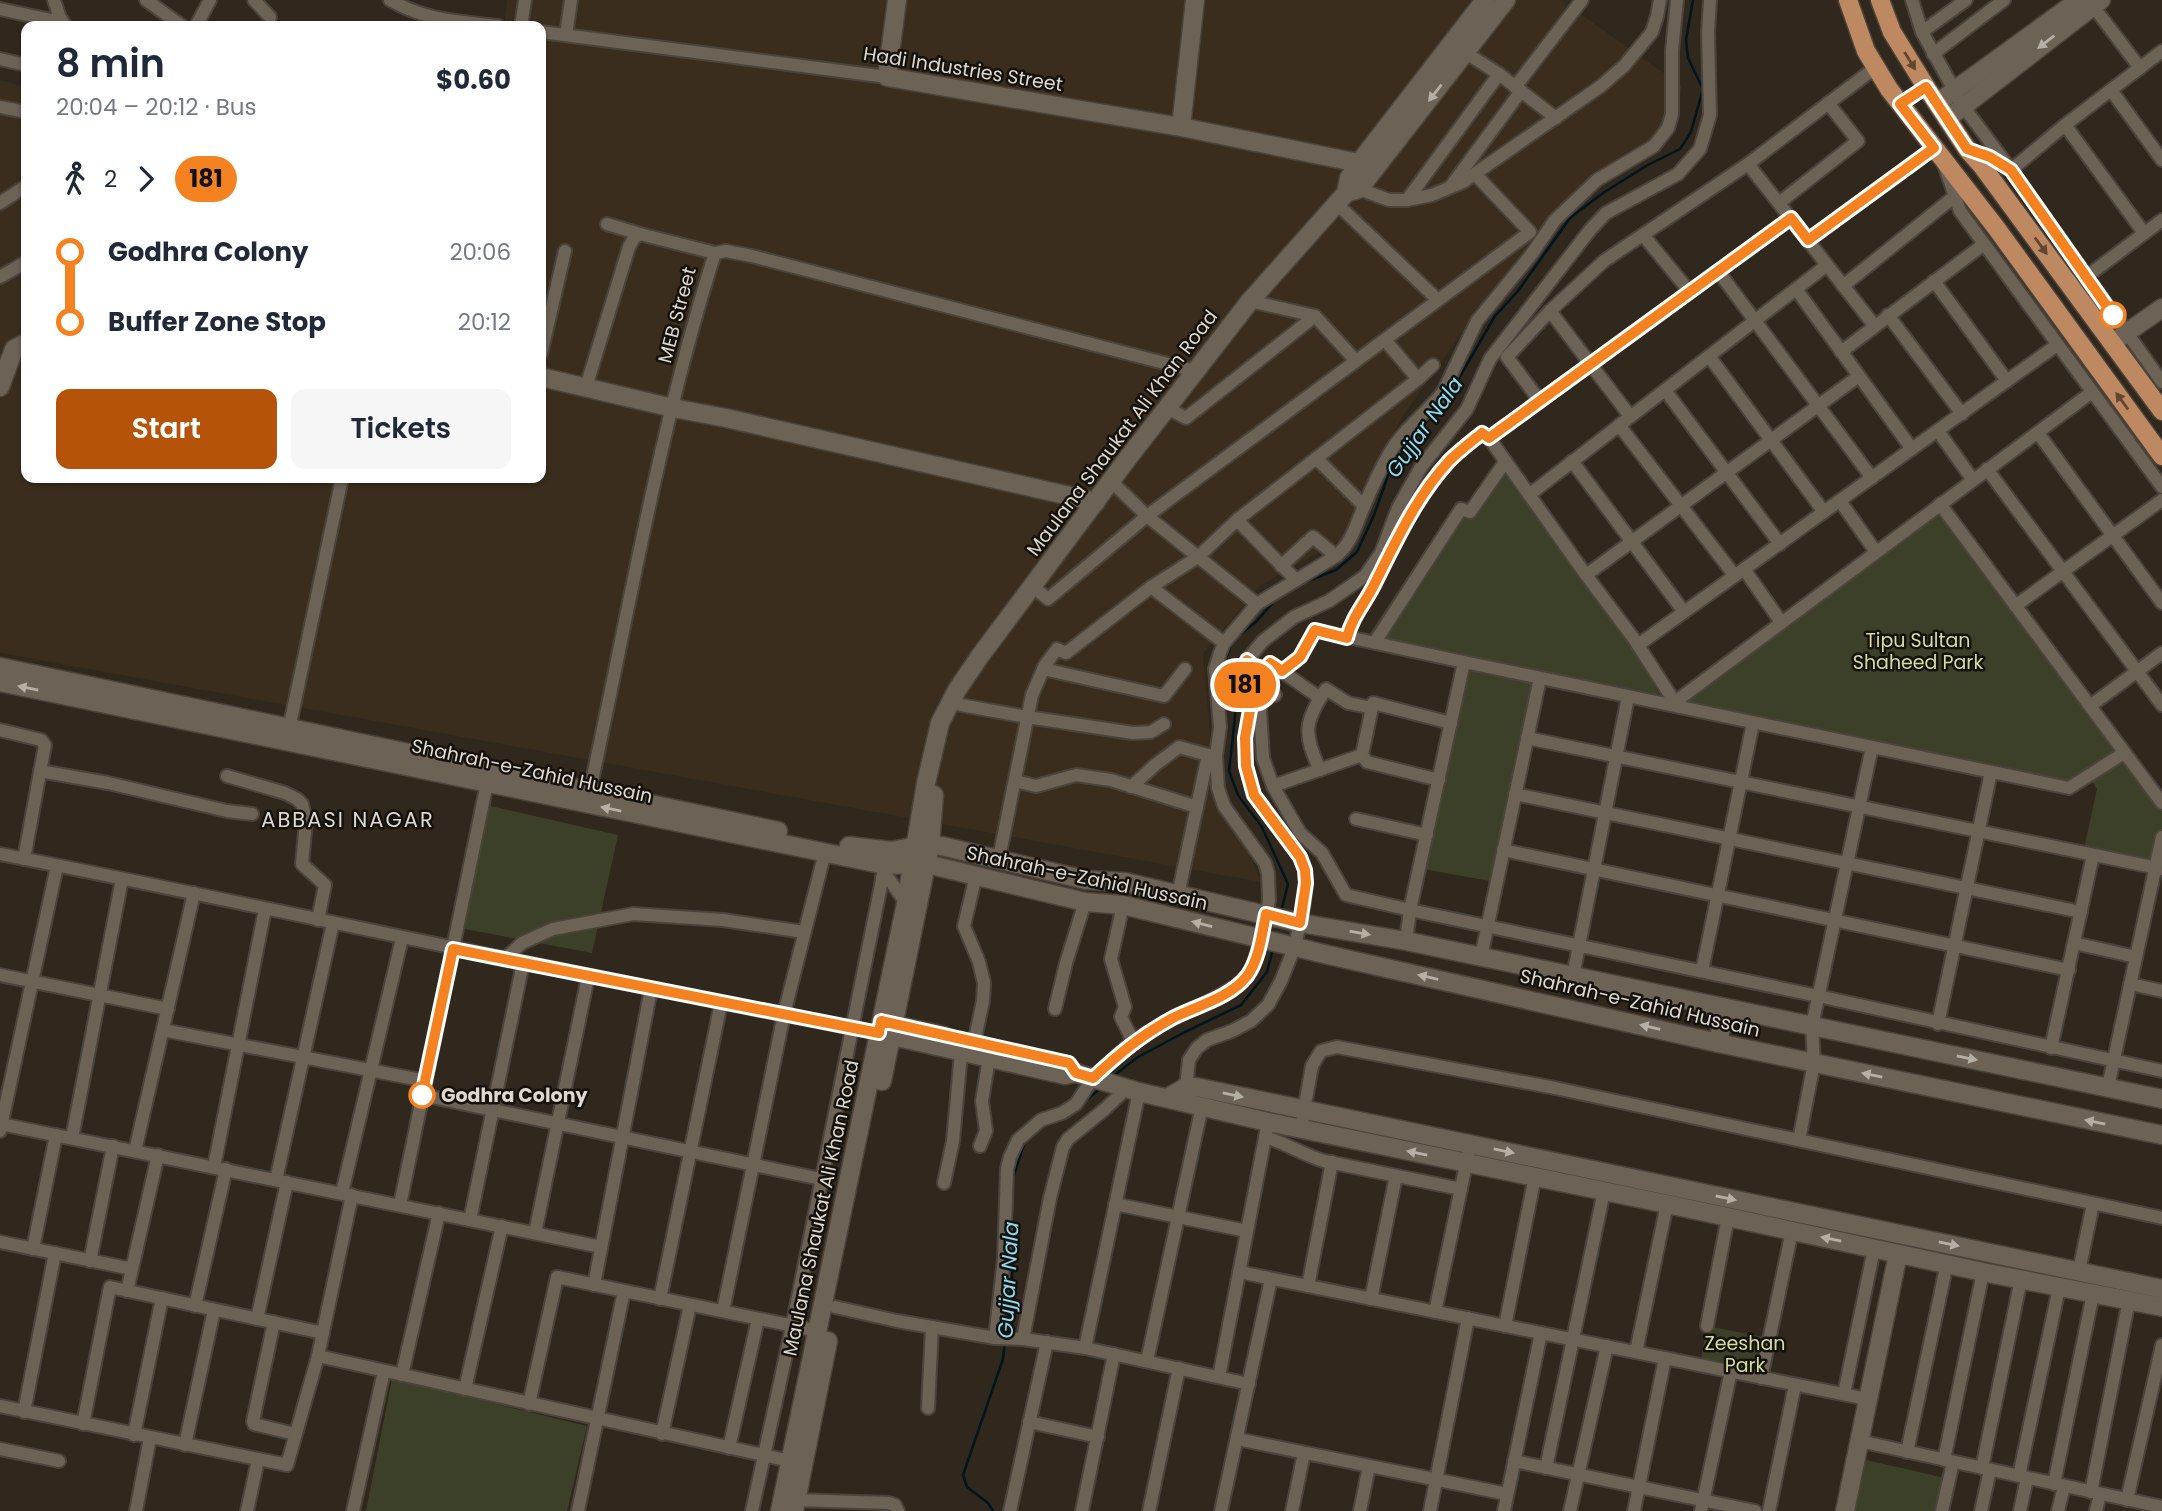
<!DOCTYPE html>
<meta charset="utf-8">
<style>
:root{--surface:#fff;--page:#f6f6f7;--text:#1f2937;--muted:#747a83;--accent:#b45309}
body{margin:0;font-family:Poppins,sans-serif;background:var(--page);color:var(--text);height:100vh;display:flex;flex-direction:column;font-size:26px;white-space:nowrap}
*{box-sizing:border-box;margin:0}
p{font-size:23px;color:var(--muted)}
.icon{flex:none;width:38px;height:38px;fill:none;stroke:currentColor;stroke-width:2;stroke-linecap:round;stroke-linejoin:round}
.map{position:relative;flex:1;overflow:hidden}
.details{position:absolute;left:21px;top:21px;width:525px;height:462px;display:flex;flex-direction:column;background:var(--surface);border-radius:14px;box-shadow:0 2px 5px #0004}
.details>*{flex:none}
.badge{padding:0 14px;border-radius:23px;font-size:24px;line-height:46px}
.map>.badge{position:absolute;translate:-50% -50%;box-shadow:0 0 0 4px #fff}
.legs{display:flex;align-items:center;gap:10px;height:77px;padding:0 35px;font-size:23px}
.legs p{margin-inline-start:auto}
.overview{display:flex;align-items:center;justify-content:space-between;height:119px;padding:0 35px}
h1{font-size:38px;font-weight:600;line-height:52px}
.action{display:flex;gap:14px;margin-top:auto;padding:14px 35px}
.action a{flex:1;height:80px;border-radius:14px;background:var(--accent);color:#fff;font-size:28px;font-weight:600;line-height:80px;text-align:center}
.action a+a{background:var(--page);color:var(--text)}
ul{padding:0 35px;list-style:none}
li{display:flex;align-items:center;gap:24px;height:70px;font-size:26px}
li i{display:grid;place-items:center;width:10px;height:100%;margin:0 9px;background:currentColor}
li i::after{content:'';width:18px;height:18px;margin:-9px;border:5px solid;border-radius:50%;background:var(--surface)}
li p{margin-inline-start:auto}
li:first-child i{background:linear-gradient(#0000 50%,currentColor 0)}
li:last-child i{background:linear-gradient(currentColor 50%,#0000 0)}
.map>svg:first-child{display:block}
.built{fill:#3a2d1d}
.green{fill:#3d4028}
.lines{fill:none;stroke-linecap:round;stroke-linejoin:round}
.stream{stroke:#00161c;stroke-width:2.5}
.street-casing{stroke:#4b443c;stroke-width:16}
.secondary-casing{stroke:#4b443c;stroke-width:21}
.primary-casing{stroke:#4b443c;stroke-width:21}
.street{stroke:#6c6256;stroke-width:12}
.secondary{stroke:#6c6256;stroke-width:18}
.primary{stroke:#be8861;stroke-width:18}
.oneway{fill:#b6afa6}
.oneway2{fill:#614732}
.line-1-casing{stroke:#fff;stroke-width:16}
.line-1{stroke:#f58220;stroke-width:10}
.stop-1-dot{fill:#fff;stroke:#f58220;stroke-width:3.5}
.labels{text-anchor:middle;dominant-baseline:central;stroke-width:5;stroke-linejoin:round;paint-order:stroke}
.street-label{font-size:19px;fill:#ded8d1;stroke:#15110c}
.park-label{font-size:19px;fill:#d5dd9d;stroke:#15110c}
.stop-label{font-size:19px;font-weight:bold;fill:#ded8d1;stroke:#15110c;text-anchor:start}
.water-label{font-size:21px;font-style:italic;fill:#8adbf1;stroke:#15110c}
.neighbourhood-label{font-size:21px;letter-spacing:2px;fill:#ded8d1;stroke:#15110c}
</style>
<div class="map">
<svg width="2162" height="1511" viewBox="0 0 2162 1511">
<rect width="100%" height="100%" fill="#30271d"/>
<!-- built -->
<polygon class="built" points="507,0 1561,0 1682,86 1673,132 1586,182 1491,291 1401,419 1345,538 1261,585 1203,653 1213,768 1261,882 0,653 0,80 26,87 26,478 541,478 541,26 504,26"/>
<!-- green -->
<g class="green">
<polygon points="1498,458 1631,642 1663,701 1367,638 1454,506 1463,509"/>
<polygon points="1940,504 2162,803 2162,869 2083,853 2097,789 2089,776 2069,788 1675,701"/>
<polygon points="1464,662 1540,678 1495,882 1418,868"/>
<polygon points="486,805 618,835 592,953 465,929"/>
<polygon points="1707,1326 1769,1338 1761,1378 1700,1365"/>
<polygon points="392,1379 587,1426 567,1511 366,1511"/>
<polygon points="1862,1459 1945,1478 1937,1511 1851,1511"/>
</g>
<g class="lines">
<!-- stream -->
<g class="stream">
<polyline points="1305,582 1336,570 1357,552 1374,515 1390,470 1417,433 1448,397 1495,316 1518,291 1570,218 1603,193 1646,166 1680,149 1691,132 1703,89 1688,58 1686,40 1693,0"/>
<polyline points="1235,638 1256,622 1276,599"/>
<polyline points="1232,643 1226,658 1235,683 1235,717 1229,771 1238,795 1262,827 1288,884 1281,912"/>
<polyline points="1112,1077 1138,1057 1185,1032 1241,1005 1267,972 1273,949"/>
<polyline points="1086,1100 1100,1089"/>
<polyline points="1012,1181 1025,1141"/>
<path d="M1006,1335C1012,1294 1015,1253 1012,1212"/>
<polyline points="993,1511 988,1503 967,1487 963,1475 1003,1359 1005,1341"/>
</g>
<!-- street casing -->
<g class="street-casing">
<g id="street">
<polyline points="54,0 60,18 66,26"/>
<polyline points="146,0 182,26"/>
<polyline points="254,0 270,17"/>
<path d="M390,0C427,21 457,21 498,26"/>
<polyline points="1912,0 1922,32 1963,106 2011,170 2162,382"/>
<polyline points="2093,6 2140,68"/>
<polyline points="0,9 51,20 60,18"/>
<polyline points="196,26 210,0"/>
<polyline points="521,26 525,0"/>
<polyline points="541,32 887,77"/>
<polyline points="1922,32 1966,0"/>
<polyline points="566,35 571,0"/>
<polyline points="1466,53 1499,74 1556,118"/>
<polyline points="1933,54 2004,0"/>
<polyline points="0,59 26,65"/>
<polyline points="1515,87 1582,0"/>
<polyline points="2111,90 2162,160"/>
<polyline points="0,107 26,112"/>
<polyline points="2065,125 2144,233"/>
<polyline points="1748,164 1874,325"/>
<polyline points="1945,167 1960,211 2162,487"/>
<polyline points="2011,170 2065,125 2162,51"/>
<polyline points="1451,186 1521,91"/>
<polyline points="1359,189 1389,200 1407,200 1432,195 1463,182 1601,86 1624,66 1652,32 1657,16 1660,0"/>
<polyline points="1407,200 1499,74"/>
<polyline points="0,203 26,186"/>
<polyline points="1779,203 1858,141 1828,103"/>
<polyline points="1337,204 1438,300"/>
<polyline points="607,224 640,234"/>
<polyline points="1643,235 1690,292"/>
<polyline points="1808,240 1934,148"/>
<polyline points="1718,271 1872,478"/>
<polyline points="0,277 26,262"/>
<polyline points="2086,277 2162,220"/>
<polyline points="1934,281 2007,381"/>
<polyline points="1843,286 1955,196"/>
<polyline points="1796,289 1912,449"/>
<polyline points="1250,301 1315,316 1356,361"/>
<polyline points="1550,311 1630,416"/>
<polyline points="1888,315 1962,414"/>
<polyline points="1385,340 1418,379"/>
<polyline points="1841,352 1984,244"/>
<polyline points="541,354 565,251"/>
<polyline points="1709,356 1824,512"/>
<polyline points="586,387 629,247 634,238 640,234 715,253"/>
<polyline points="1665,390 1780,544"/>
<polyline points="1540,401 1507,357 1550,311 1604,261 1748,164 1875,68"/>
<polyline points="1167,408 1186,418 1315,316"/>
<polyline points="1619,425 1735,576"/>
<polyline points="1938,431 1973,480"/>
<polyline points="2038,433 2162,603"/>
<polyline points="1489,438 1791,218"/>
<polyline points="1316,458 1364,506"/>
<polyline points="1572,461 1684,612"/>
<polyline points="1987,469 2162,705"/>
<path d="M1111,481L1147,516L1257,604L1336,556C1353,542 1356,523 1365,504C1372,487 1380,470 1389,454C1403,429 1426,414 1443,392L1477,321L1531,255L1555,220L1597,180L1654,146L1668,128L1672,114V51L1677,0"/>
<polyline points="1529,495 1827,265"/>
<polyline points="1840,501 1876,552"/>
<polyline points="1940,504 2162,803"/>
<polyline points="1237,520 1296,580"/>
<polyline points="1281,566 1313,537 1336,556"/>
<polyline points="1744,569 1781,622"/>
<polyline points="1586,575 1859,376"/>
<polyline points="1032,586 1048,599 1147,516 1530,232 1475,174"/>
<polyline points="1151,587 1224,643"/>
<polyline points="2015,606 2162,500"/>
<path d="M1347,638C1352,616 1367,601 1376,581C1396,539 1417,495 1449,461C1459,451 1471,442 1482,433L1489,438L1586,575L1634,639L1674,701"/>
<polyline points="1375,642 1461,509 1470,512 1505,462"/>
<polyline points="1638,645 2057,345"/>
<polyline points="1247,660 1261,673 1270,663 1320,698"/>
<polyline points="1043,669 1164,696 1185,669"/>
<polyline points="1282,671 1300,657 1315,630 1464,662"/>
<polyline points="1261,673 1275,695"/>
<polyline points="1250,683 1260,709 1263,758 1273,786 1300,833 1322,853 1346,895 1410,910 1818,996 2162,1071"/>
<polyline points="953,700 961,705 1027,717 1133,733 1151,732 1164,724"/>
<polyline points="1671,705 2092,392"/>
<polyline points="2090,706 2162,653"/>
<polyline points="0,730 41,740 45,745 24,859"/>
<polyline points="288,734 342,478"/>
<polyline points="1527,738 2162,869"/>
<polyline points="1208,755 1216,756 1220,727 1215,669 1220,653 1224,643 1257,604"/>
<path d="M1320,770C1303,734 1304,722 1326,689L1348,703L1372,708"/>
<polyline points="40,771 108,783 227,811 252,814"/>
<polyline points="227,776 285,793 297,799 302,804 306,821 302,864 325,885 318,920"/>
<polyline points="1439,780 1367,762 1362,755 1373,703 1451,723"/>
<polyline points="1015,781 1036,786 1076,775 1111,780 1197,807"/>
<polyline points="1273,786 1362,755"/>
<polyline points="1131,787 1155,765 1179,747 1208,755 1178,895"/>
<path d="M590,790C629,611 659,428 715,253L726,251L752,256L1195,371"/>
<polyline points="1515,794 2081,912"/>
<polyline points="1356,819 1427,835"/>
<polyline points="1503,850 2069,970"/>
<path d="M0,854C293,912 585,978 879,1033"/>
<polyline points="999,858 1032,695 1045,665 1057,649 1066,653 1151,587 1198,557 1237,520 1418,379 1433,365"/>
<polyline points="882,878 889,879 906,903"/>
<polyline points="1123,905 1111,959 1125,1007 1121,1017 1133,1041"/>
<polyline points="1406,941 1410,910 1464,662 2069,788 2124,753"/>
<polyline points="2074,943 2136,957"/>
<polyline points="1481,957 1540,678"/>
<polyline points="505,959 522,943 553,929 633,914 723,920 804,932"/>
<polyline points="1702,971 1753,723"/>
<polyline points="0,975 168,1009"/>
<polyline points="1573,976 1628,697"/>
<polyline points="2130,984 2162,991"/>
<polyline points="1055,1009 1066,963 1085,902"/>
<polyline points="1938,1024 1991,772"/>
<polyline points="163,1030 426,1081"/>
<polyline points="974,1043 983,1001 984,983 979,962 964,926 976,875"/>
<polyline points="2051,1048 2093,855"/>
<polyline points="1186,1087 1189,1060 1197,1048 1207,1040 1232,1031 1251,1021 1268,1005 1281,981 1295,946 1304,903 1306,883 1305,870 1300,857 1254,795 1246,766 1246,738 1250,710 1243,673 1247,660 1263,641 1294,617 1329,601 1365,576 1381,553 1398,508 1421,467 1467,409 1490,359 1590,230 1606,213 1678,174 1700,149 1710,115 1708,33 1710,0"/>
<polyline points="2108,1087 2162,837"/>
<polyline points="422,1095 821,1179"/>
<polyline points="1,1124 601,1247"/>
<polyline points="1301,1127 1312,1066 1321,1051 1337,1047 1555,1088 2162,1218"/>
<polyline points="0,1131 57,866"/>
<path d="M1265,1137C1286,1143 1303,1155 1324,1161L1461,1189"/>
<polyline points="72,1138 122,879"/>
<polyline points="1799,1140 1814,1063 1812,1026 1872,747"/>
<polyline points="980,1146 986,1131 982,1101 989,1058"/>
<polyline points="135,1151 194,893"/>
<polyline points="214,1167 265,909"/>
<polyline points="276,1180 333,923"/>
<polyline points="944,1183 953,1141 961,1053"/>
<polyline points="342,1193 402,938"/>
<polyline points="1115,1204 1247,1231"/>
<polyline points="400,1205 487,783"/>
<polyline points="470,1220 523,963"/>
<polyline points="535,1233 588,977"/>
<polyline points="0,1242 132,1269"/>
<polyline points="33,1249 56,1135"/>
<polyline points="90,1261 113,1146"/>
<polyline points="2079,1271 2093,1204"/>
<polyline points="1239,1272 1867,1399"/>
<polyline points="594,1285 651,989"/>
<polyline points="1308,1286 1332,1162"/>
<polyline points="127,1291 158,1155"/>
<polyline points="660,1299 721,1003"/>
<polyline points="1371,1299 1396,1176"/>
<polyline points="195,1306 226,1169"/>
<polyline points="835,1307 897,1321 995,1338 1023,1339 1085,1348 1249,1384"/>
<polyline points="723,1311 784,1014 825,852"/>
<polyline points="1435,1312 1468,1155"/>
<polyline points="257,1319 287,1182"/>
<polyline points="274,1322 253,1421 254,1424 295,1434"/>
<polyline points="1505,1326 1535,1176"/>
<polyline points="1707,1326 1728,1217"/>
<polyline points="995,1338 1004,1259 1007,1169 1010,1157 1018,1140 1041,1120 1062,1113 1076,1104 1093,1078 1133,1041 1173,1018 1206,1003 1236,986 1246,978 1252,968 1256,957 1269,901 1268,873 1265,863 1224,806 1218,788 1216,756"/>
<polyline points="1023,1339 1050,1198 1063,1147 1068,1139 1105,1109 1127,1088"/>
<polyline points="1085,1348 1139,1092"/>
<polyline points="1636,1352 1667,1204"/>
<polyline points="318,1356 790,1461"/>
<polyline points="1147,1361 1202,1106"/>
<polyline points="402,1375 439,1213"/>
<polyline points="1219,1377 1268,1122"/>
<polyline points="1761,1378 1792,1231"/>
<polyline points="465,1389 502,1226"/>
<polyline points="1844,1394 1874,1249"/>
<polyline points="529,1404 557,1277 818,1331"/>
<polyline points="0,1406 287,1465 318,1356 352,1195"/>
<polyline points="928,1408 932,1327"/>
<polyline points="24,1412 55,1253"/>
<polyline points="1029,1422 1098,1437"/>
<polyline points="83,1424 110,1287 323,1333"/>
<polyline points="662,1434 690,1305"/>
<polyline points="134,1435 162,1298"/>
<polyline points="1237,1439 1507,1494"/>
<polyline points="1859,1441 2162,1507"/>
<polyline points="185,1445 214,1310"/>
<polyline points="729,1448 758,1319"/>
<polyline points="0,1449 59,1461"/>
<polyline points="1907,1452 1947,1263"/>
<polyline points="1944,1460 1983,1272"/>
<polyline points="1514,1461 1755,1511"/>
<polyline points="1546,1468 1604,1191"/>
<polyline points="1982,1468 2021,1279"/>
<polyline points="2019,1476 2059,1288"/>
<polyline points="2054,1484 2093,1294"/>
<polyline points="2091,1492 2129,1300"/>
<polyline points="796,1500 889,1503 895,1505 898,1511"/>
<polyline points="2127,1500 2162,1345"/>
<polyline points="136,1511 150,1438"/>
<polyline points="247,1511 258,1460"/>
<polyline points="353,1511 384,1371"/>
<polyline points="578,1511 624,1291"/>
<polyline points="752,1511 792,1327 886,860"/>
<polyline points="1010,1511 1047,1342"/>
<polyline points="1082,1511 1114,1354"/>
<polyline points="1149,1511 1179,1368"/>
<polyline points="1221,1511 1271,1279"/>
<polyline points="1292,1511 1304,1453"/>
<polyline points="1360,1511 1369,1466"/>
<polyline points="1430,1511 1468,1318"/>
<polyline points="1504,1511 1541,1333"/>
<polyline points="1570,1511 1607,1346"/>
<polyline points="1634,1511 1665,1358"/>
<polyline points="1701,1511 1731,1371"/>
<polyline points="1769,1511 1795,1385"/>
<polyline points="1942,1511 1953,1462"/>
<polyline points="1981,1511 1990,1470"/>
<polyline points="2020,1511 2027,1478"/>
<polyline points="2058,1511 2064,1486"/>
<polyline points="2096,1511 2100,1494"/>
</g>
</g>
<!-- secondary casing -->
<g class="secondary-casing">
<g id="secondary">
<polyline points="897,0 887,77 1181,127 1359,163 1374,169"/>
<polyline points="1937,103 2079,0"/>
<polyline points="1947,119 2101,0"/>
<polyline points="1181,127 1195,0"/>
<polyline points="1346,193 1359,189 1506,0"/>
<polyline points="2112,343 2162,308"/>
<polyline points="541,377 673,408 726,418 1096,502"/>
<polyline points="0,387 14,349 26,343"/>
<polyline points="0,667 778,831"/>
<polyline points="0,682 885,865 918,864 935,866 1085,902 1123,905 1324,954 1718,1043 2162,1135"/>
<polyline points="849,846 892,851 921,845 942,846 1086,880 1125,882 1300,923 1406,941 2162,1099"/>
<polyline points="882,1022 944,1036"/>
<polyline points="879,1033 1065,1075 1076,1073 1139,1092 1268,1122 1667,1204 1983,1272 2162,1307"/>
<polyline points="1718,1043 1725,1008"/>
<polyline points="882,1081 930,845 934,795"/>
<polyline points="1169,1097 1186,1087 1196,1087 2162,1289"/>
<polyline points="780,1511 906,903 926,783 940,723 957,690 980,656 1128,458 1250,301 1346,193 1349,178 1359,163 1485,0"/>
<polyline points="794,1511 828,1341"/>
<polyline points="1845,1511 1898,1254"/>
</g>
</g>
<!-- primary casing -->
<g class="primary-casing">
<g id="primary">
<polyline points="1848,0 1866,51 1889,89 1997,229 2162,456"/>
<polyline points="1880,0 1892,32 1926,87 1967,149 1982,166 2162,411"/>
</g>
</g>
<!-- street -->
<use href="#street" class="street"/>
<!-- secondary -->
<use href="#secondary" class="secondary"/>
<!-- primary -->
<use href="#primary" class="primary"/>
</g>
<!-- one-way arrows -->
<defs><path id="oneway-solid" d="M-6-.8H1V-3.2L6.5 0L1 3.2V.8H-6Z" transform="scale(1.75)"/></defs>
<g class="oneway">
<use href="#oneway-solid" transform="translate(2046 42) rotate(142)"/>
<use href="#oneway-solid" transform="translate(1435 93) rotate(128)"/>
<use href="#oneway-solid" transform="translate(28 688) rotate(-168)"/>
<use href="#oneway-solid" transform="translate(611 809) rotate(-169)"/>
<use href="#oneway-solid" transform="translate(1202 924) rotate(-166)"/>
<use href="#oneway-solid" transform="translate(1360 933) rotate(10)"/>
<use href="#oneway-solid" transform="translate(1428 977) rotate(-167)"/>
<use href="#oneway-solid" transform="translate(1650 1027) rotate(-167)"/>
<use href="#oneway-solid" transform="translate(1967 1058) rotate(12)"/>
<use href="#oneway-solid" transform="translate(1872 1075) rotate(-168)"/>
<use href="#oneway-solid" transform="translate(1233 1095) rotate(12)"/>
<use href="#oneway-solid" transform="translate(2095 1122) rotate(-169)"/>
<use href="#oneway-solid" transform="translate(1504 1151) rotate(12)"/>
<use href="#oneway-solid" transform="translate(1417 1153) rotate(-168)"/>
<use href="#oneway-solid" transform="translate(1726 1198) rotate(12)"/>
<use href="#oneway-solid" transform="translate(1831 1239) rotate(-168)"/>
<use href="#oneway-solid" transform="translate(1949 1244) rotate(12)"/>
</g>
<g class="oneway2">
<use href="#oneway-solid" transform="translate(1910 61) rotate(58)"/>
<use href="#oneway-solid" transform="translate(2041 246) rotate(54)"/>
<use href="#oneway-solid" transform="translate(2122 401) rotate(-126)"/>
</g>
<g class="lines">
<!-- line-1 casing -->
<g class="line-1-casing">
<path id="line-1" d="M422,1095L453,949L879,1033L881,1021L1069,1063L1076,1073L1093,1078C1119,1054 1140,1036 1171,1019C1195,1006 1229,999 1247,976C1259,960 1262,934 1266,914L1300,923L1306,883L1305,870L1300,857L1254,795L1246,766L1245,738L1250,710L1244,673L1247,660L1261,673L1270,663L1282,671L1300,657L1315,630L1347,638C1352,616 1367,601 1376,581C1397,539 1417,496 1449,461C1459,451 1471,442 1482,433L1489,438L1791,218L1808,240L1934,148L1900,104L1926,87L1967,149L1990,157L2011,170L2113,315"/>
</g>
<!-- line-1 -->
<use href="#line-1" class="line-1"/>
</g>
<!-- markers -->
<g class="stop-1-dot">
<circle cx="2113" cy="315" r="12"/>
<circle cx="422" cy="1095" r="12"/>
</g>
<g class="labels">
<!-- street labels -->
<g class="street-label">
<text transform="translate(963 69) rotate(9)">Hadi Industries Street</text>
<text transform="translate(677 315) rotate(-75)">MEB Street</text>
<text transform="translate(1122 433) rotate(-53)">Maulana Shaukat Ali Khan Road</text>
<text transform="translate(532 771) rotate(12)">Shahrah-e-Zahid Hussain</text>
<text transform="translate(1087 878) rotate(12)">Shahrah-e-Zahid Hussain</text>
<text transform="translate(1640 1003) rotate(13)">Shahrah-e-Zahid Hussain</text>
<text transform="translate(821 1208) rotate(-78)">Maulana Shaukat Ali Khan Road</text>
</g>
<!-- park labels -->
<g class="park-label">
<text x="1918" y="640">Tipu Sultan<tspan x="1918" dy="22">Shaheed Park</tspan></text>
<text x="1745" y="1343">Zeeshan<tspan x="1745" dy="22">Park</tspan></text>
</g>
<!-- stop labels -->
<g class="stop-label">
<text x="441" y="1095">Godhra Colony</text>
</g>
<!-- water labels -->
<g class="water-label">
<text transform="translate(1424 427) rotate(-55)">Gujjar Nala</text>
<text transform="translate(1008 1280) rotate(-87)">Gujjar Nala</text>
</g>
<!-- neighbourhood labels -->
<g class="neighbourhood-label">
<text x="348" y="819">ABBASI NAGAR</text>
</g>
</g>
</svg>
<b class="badge" style="left:1245px;top:685px;background:#f58220;color:#111">181</b>
<section class="details">
<div class="overview"><div><h1>8 min</h1><p>20:04 – 20:12 · Bus</p></div><b>$0.60</b></div>
<div class="legs"><svg class="icon" aria-label="walk" viewBox="0 0 24 24"><circle cx="13" cy="4" r="2"/><path d="M13 8l-2 6 4 7M11 14l-3 7M7 12l3-4h3l4 4"/></svg>2<svg class="icon" aria-label="forward" viewBox="0 0 24 24"><path d="M9 5l7 7-7 7"/></svg><b class="badge" style="background:#f58220;color:#111">181</b></div>
<ul>
<li><i style="color:#f58220"></i><b>Godhra Colony</b><p>20:06</p></li>
<li><i style="color:#f58220"></i><b>Buffer Zone Stop</b><p>20:12</p></li>
</ul>
<div class="action"><a>Start</a><a>Tickets</a></div>
</section>
</div>
